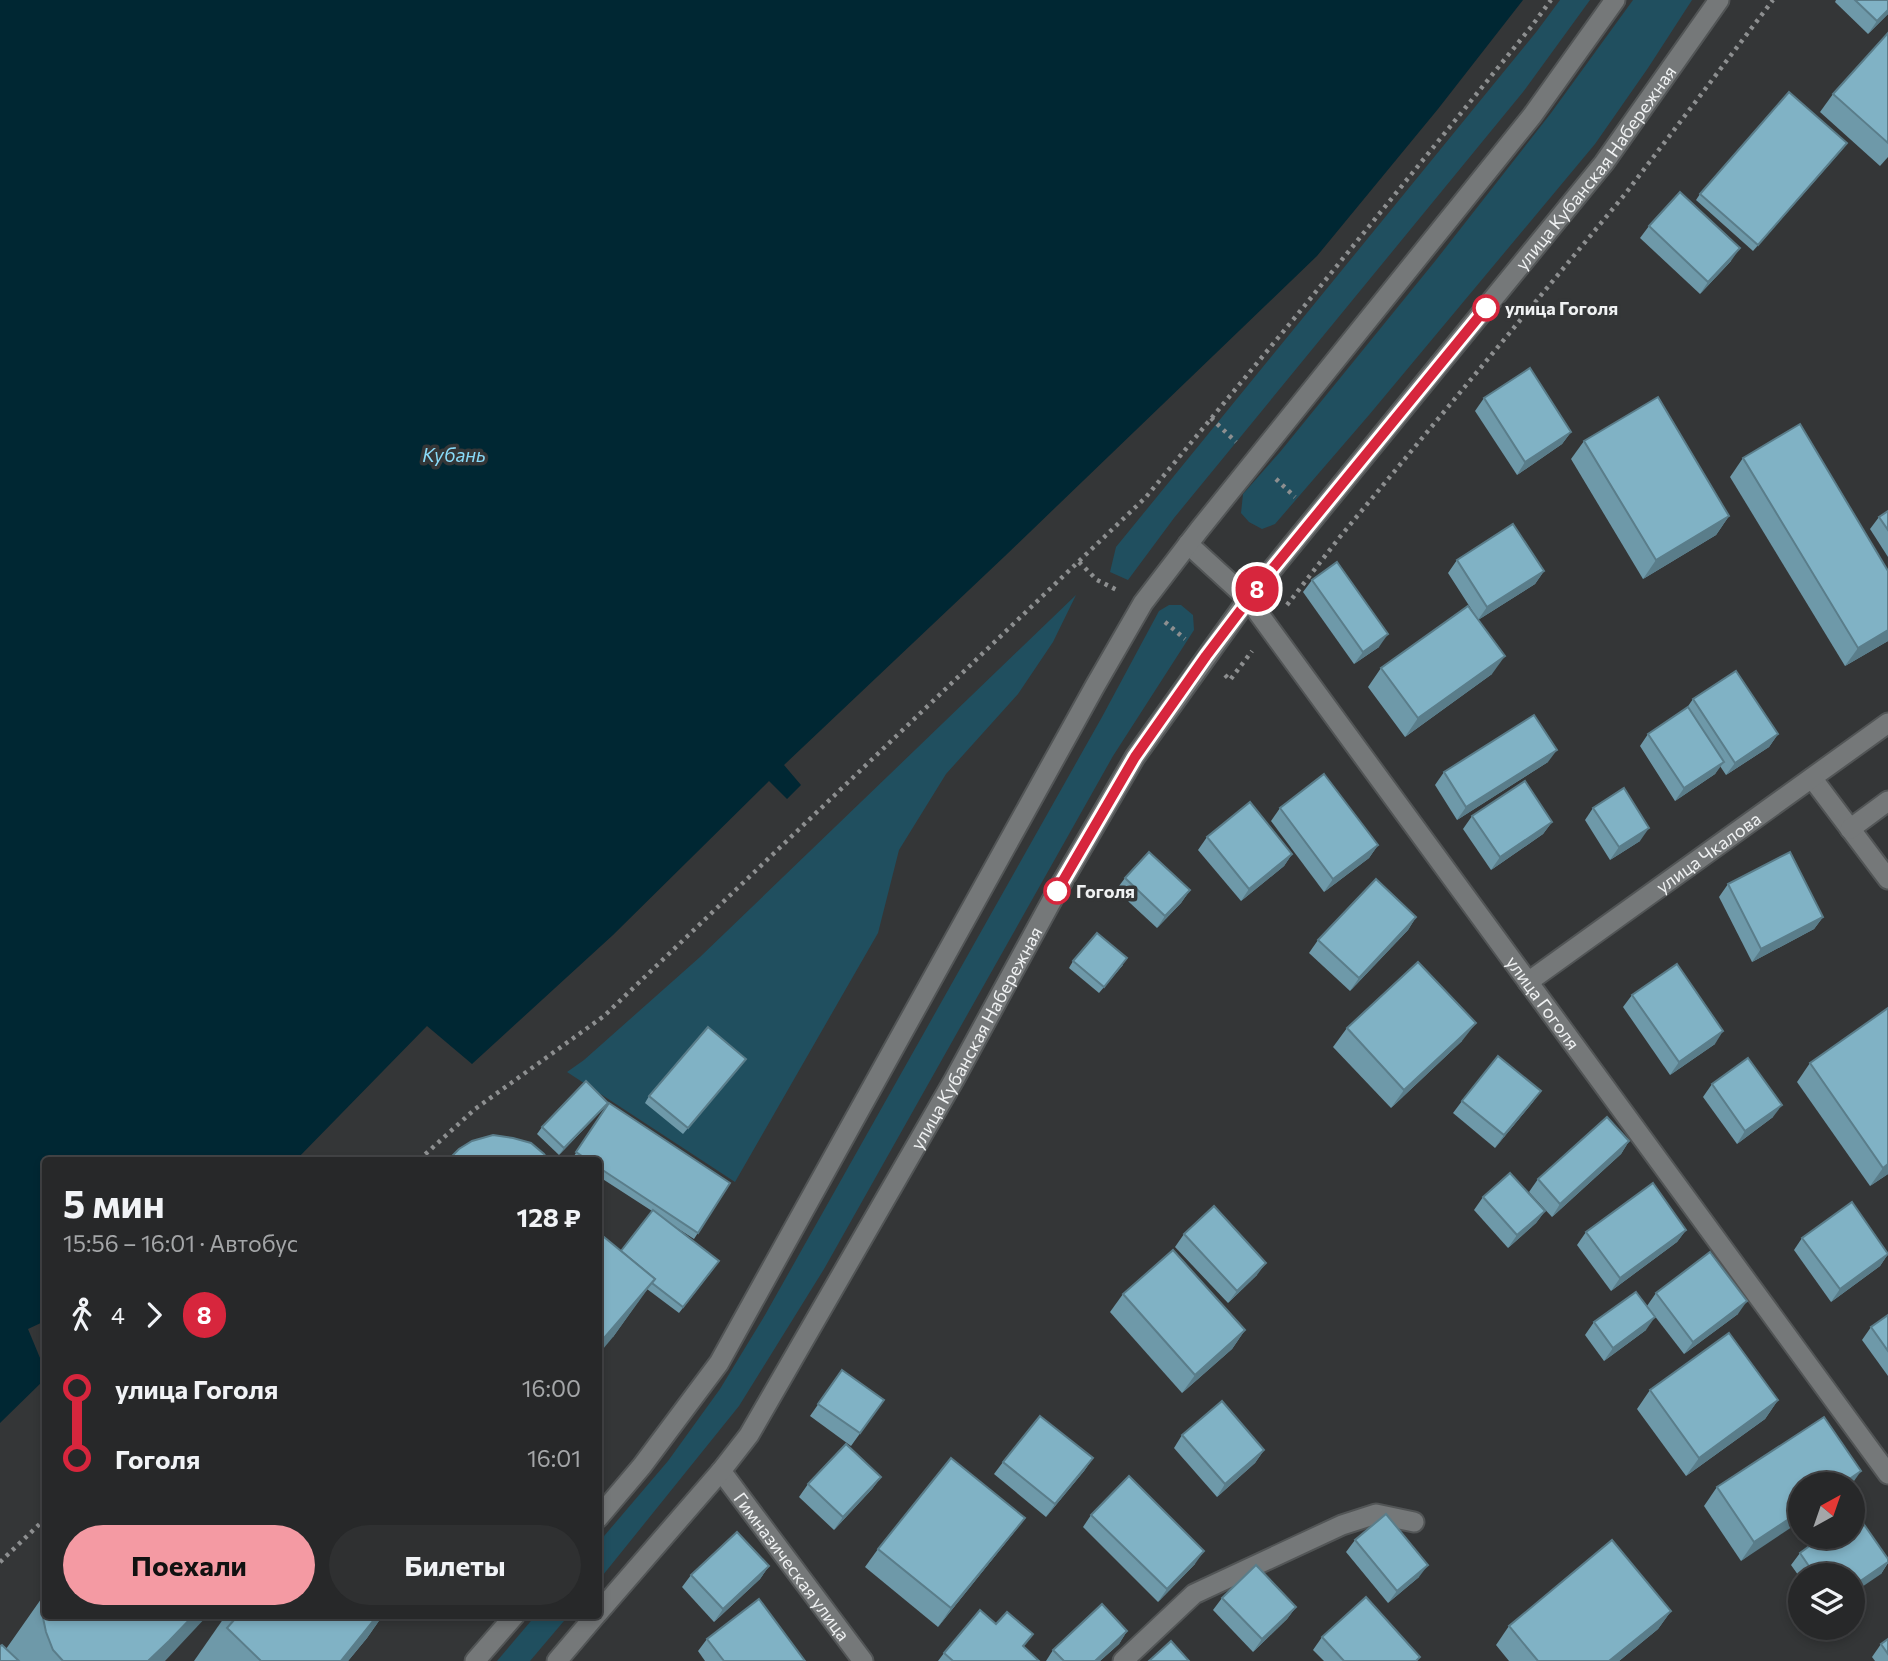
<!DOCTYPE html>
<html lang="ru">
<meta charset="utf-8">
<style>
:root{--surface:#272829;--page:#2f3031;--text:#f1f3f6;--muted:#a4a6a8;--line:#434446;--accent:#f49aa3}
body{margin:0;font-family:Commissioner,sans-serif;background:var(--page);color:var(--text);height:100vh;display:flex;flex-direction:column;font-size:26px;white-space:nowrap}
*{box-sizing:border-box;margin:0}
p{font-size:23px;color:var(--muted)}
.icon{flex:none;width:38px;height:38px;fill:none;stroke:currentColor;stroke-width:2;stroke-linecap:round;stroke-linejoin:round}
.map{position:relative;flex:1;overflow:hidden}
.drawer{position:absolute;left:42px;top:1157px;width:560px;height:462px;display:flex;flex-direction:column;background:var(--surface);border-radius:7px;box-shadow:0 4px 10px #0003,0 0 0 2px var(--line)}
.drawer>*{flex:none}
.badge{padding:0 14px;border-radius:23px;font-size:24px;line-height:46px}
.needle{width:46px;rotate:40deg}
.tools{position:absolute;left:1788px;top:1472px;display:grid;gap:14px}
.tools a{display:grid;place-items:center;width:77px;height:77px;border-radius:50%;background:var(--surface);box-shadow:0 4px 10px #0003,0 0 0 2px var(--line);font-size:35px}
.map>.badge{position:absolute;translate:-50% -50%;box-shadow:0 0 0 4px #fff}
.legs{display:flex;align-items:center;gap:10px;height:77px;padding:0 21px;font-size:23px}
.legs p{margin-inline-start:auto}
.summary{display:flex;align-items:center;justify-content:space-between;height:119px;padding:0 21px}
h1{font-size:38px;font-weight:700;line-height:52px}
.cta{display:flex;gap:14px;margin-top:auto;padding:14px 21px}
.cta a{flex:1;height:80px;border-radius:42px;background:var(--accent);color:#111;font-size:28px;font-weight:700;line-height:80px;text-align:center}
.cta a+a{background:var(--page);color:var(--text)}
ul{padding:0 21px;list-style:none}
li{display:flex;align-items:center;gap:24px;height:70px;font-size:26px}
li i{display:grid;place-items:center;width:10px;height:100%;margin:0 9px;background:currentColor}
li i::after{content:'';width:18px;height:18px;margin:-9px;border:5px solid;border-radius:50%;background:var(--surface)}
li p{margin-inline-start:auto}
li:first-child i{background:linear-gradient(#0000 50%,currentColor 0)}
li:last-child i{background:linear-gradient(currentColor 50%,#0000 0)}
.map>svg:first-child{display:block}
.green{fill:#204f5f}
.water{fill:#002733}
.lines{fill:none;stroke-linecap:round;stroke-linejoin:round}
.service-casing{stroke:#525556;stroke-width:23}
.minor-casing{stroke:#525556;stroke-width:23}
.tertiary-casing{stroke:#525556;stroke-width:23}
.secondary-casing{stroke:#525556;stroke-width:23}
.path{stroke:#8d8f90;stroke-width:4.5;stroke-dasharray:3.5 5;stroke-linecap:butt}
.service{stroke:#757879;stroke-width:19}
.minor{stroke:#757879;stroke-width:19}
.tertiary{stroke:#757879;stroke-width:19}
.secondary{stroke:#757879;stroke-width:19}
.wall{fill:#6e99a9}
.shaded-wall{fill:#5a7d8a}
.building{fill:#80b2c5;stroke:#5a7d8a;stroke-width:2}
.line-1-casing{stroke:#fff;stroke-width:16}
.line-1{stroke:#d7263d;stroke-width:10}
.stop-1-dot{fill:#fff;stroke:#d7263d;stroke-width:3.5}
.labels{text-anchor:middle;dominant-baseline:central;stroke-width:7;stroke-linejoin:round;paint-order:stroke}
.street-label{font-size:18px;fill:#eff1f2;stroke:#343637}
.stop-label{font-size:18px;font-weight:bold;fill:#eff1f2;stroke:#343637;text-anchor:start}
.water-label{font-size:19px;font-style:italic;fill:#89daf8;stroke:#343637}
</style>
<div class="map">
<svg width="1888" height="1661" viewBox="0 0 1888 1661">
<rect width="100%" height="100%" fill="#343637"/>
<!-- green -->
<g class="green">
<polygon points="1560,0 1590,0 1523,92 1174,518 1128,580 1110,572 1116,547 1537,31"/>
<polygon points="1633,0 1692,0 1648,68 1595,144 1369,415 1275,524 1262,529 1249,522 1241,513 1243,494 1280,452 1436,260 1551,113"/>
<polygon points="1076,595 1053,642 1018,694 946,774 899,850 878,933 735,1182 567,1072 584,1060 700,957"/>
<polygon points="1169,605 1181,605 1193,615 1194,630 1113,756 824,1269 739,1406 599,1580 599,1542 668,1461 720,1389 765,1315 1102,717 1159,611"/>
<polygon points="536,1615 569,1615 530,1661 497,1661"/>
</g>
<!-- water -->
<polygon class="water" points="0,0 1523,0 1438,109 1317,256 1005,556 784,765 801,785 787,799 769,781 613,935 472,1064 427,1026 296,1160 46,1160 45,1321 28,1329 45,1370 45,1379 0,1423"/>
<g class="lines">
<!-- service casing -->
<g class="service-casing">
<g id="service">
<polyline points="1812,778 1888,879"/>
<polyline points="1850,829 1888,801"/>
</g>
</g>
<!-- minor casing -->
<g class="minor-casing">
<polyline id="minor" points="1123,1661 1194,1594 1342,1525 1376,1514 1414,1522"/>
</g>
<!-- tertiary casing -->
<g class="tertiary-casing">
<g id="tertiary">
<path id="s1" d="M1248,599L1888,1474"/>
<path id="s2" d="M1528,982L1888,723"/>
<path id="s3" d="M721,1471L863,1661"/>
</g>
</g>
<!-- secondary casing -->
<g class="secondary-casing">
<g id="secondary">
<polyline points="1188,544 1248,599"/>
<polyline points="598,1518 642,1466 719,1363 1095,686 1143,603 1199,530 1532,116 1615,0"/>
<path id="s4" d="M598,1613L721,1471L749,1435L954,1080L1057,891L1135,757L1248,599L1604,163L1719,0"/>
<polyline points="475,1661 515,1615"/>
<polyline points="557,1661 596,1615"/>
</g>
</g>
<!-- path -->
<g class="path">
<polyline points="1211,418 1236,442"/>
<polyline points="1276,479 1295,497"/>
<polyline points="1079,562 1097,580 1117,590"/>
<polyline points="1287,605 1339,538 1626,193 1773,0"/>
<polyline points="1165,622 1185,639"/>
<polyline points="1225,675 1230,680 1252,651"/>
<polyline points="419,1160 475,1109 604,1016 1146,497 1297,315 1531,27 1551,0"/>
<polyline points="0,1562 46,1518"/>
</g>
<!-- service -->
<use href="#service" class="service"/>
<!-- minor -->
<use href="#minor" class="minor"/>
<!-- tertiary -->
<use href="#tertiary" class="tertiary"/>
<!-- secondary -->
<use href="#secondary" class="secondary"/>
</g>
<!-- wall -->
<g class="wall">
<polygon points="1836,0 1888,0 1888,14 1868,34 1835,2"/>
<polygon points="1888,33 1888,157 1880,166 1820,112 1833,94"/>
<polygon points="1847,143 1753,251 1696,200 1700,194"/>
<polygon points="1649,226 1731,261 1700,294 1640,238"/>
<polygon points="1484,398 1571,432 1562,444 1517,475 1475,411"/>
<polygon points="1584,441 1729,516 1716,535 1643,579 1571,459"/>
<polygon points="1743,458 1888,571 1888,641 1845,666 1730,477"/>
<polygon points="1888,511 1888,557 1870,529 1879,517"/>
<polygon points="1457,560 1544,571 1535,584 1478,620 1492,674 1405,737 1368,687 1381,668 1477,618 1448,573"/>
<polygon points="1312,580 1379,647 1354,664 1303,592"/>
<polygon points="1693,699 1778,734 1769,747 1726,775 1720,766 1715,774 1675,801 1640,746 1648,734 1686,709"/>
<polygon points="1548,762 1457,820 1435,785 1444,772"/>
<polygon points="1280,808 1378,845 1369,858 1324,892 1271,821"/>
<polygon points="1593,808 1640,841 1610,860 1585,820"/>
<polygon points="1472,816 1552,822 1543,834 1491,870 1463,829"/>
<polygon points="1207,837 1292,854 1284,866 1241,901 1198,850"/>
<polygon points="1125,878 1190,890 1181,903 1157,928 1116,890"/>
<polygon points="1728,884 1823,917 1814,929 1752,962 1719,897"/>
<polygon points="1416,917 1408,930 1350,991 1309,953 1318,940"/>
<polygon points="1073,961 1123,965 1099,993 1069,968"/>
<polygon points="1632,995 1715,1044 1670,1075 1623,1007"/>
<polygon points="1888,1008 1888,1174 1870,1186 1797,1082 1810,1063"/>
<polygon points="1347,1028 1462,1041 1391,1108 1333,1047"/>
<polygon points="746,1059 683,1134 645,1103 649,1096"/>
<polygon points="1712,1084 1773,1117 1737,1144 1703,1097"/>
<polygon points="1541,1091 1532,1103 1495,1148 1453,1113 1462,1101"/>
<polygon points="608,1103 603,1109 559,1155 537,1134 542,1127"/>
<polygon points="609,1103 730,1183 694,1239 674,1226 715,1267 679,1313 647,1289 613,1337 621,1251 652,1211 598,1176 598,1160 574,1160 572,1159"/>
<polygon points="1629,1141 1621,1154 1552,1217 1529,1192 1538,1179"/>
<polygon points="1483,1197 1545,1211 1536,1223 1508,1248 1474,1210"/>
<polygon points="1686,1230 1677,1242 1611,1291 1577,1245 1586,1232"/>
<polygon points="1184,1234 1257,1275 1228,1303 1175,1247"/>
<polygon points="1802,1238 1888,1254 1880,1266 1831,1302 1794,1250"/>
<polygon points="1656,1293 1738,1314 1684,1354 1647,1306"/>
<polygon points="1123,1294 1245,1330 1232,1349 1182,1393 1110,1312"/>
<polygon points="1888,1315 1888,1376 1862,1340 1871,1327"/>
<polygon points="1594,1322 1646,1330 1604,1361 1585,1335"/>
<polygon points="842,1370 884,1400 851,1446 810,1416"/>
<polygon points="1650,1390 1778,1400 1765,1419 1686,1476 1637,1409"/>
<polygon points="1182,1435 1264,1450 1255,1463 1217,1497 1174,1448"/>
<polygon points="1093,1458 1084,1471 1046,1517 994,1474 1003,1462"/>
<polygon points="1861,1471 1741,1561 1704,1506 1717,1487"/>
<polygon points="881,1477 872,1489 834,1530 799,1497 808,1484"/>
<polygon points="1091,1515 1195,1564 1158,1602 1083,1527"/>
<polygon points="1025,1518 1011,1536 938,1627 865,1567 878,1549"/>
<polygon points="1355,1540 1419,1577 1388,1603 1346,1552"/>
<polygon points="1800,1553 1888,1559 1888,1563 1881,1574 1853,1575 1801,1575 1801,1579 1791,1565"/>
<polygon points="769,1566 760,1579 714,1622 682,1587 691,1575"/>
<polygon points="46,1592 46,1615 165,1661 0,1661 6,1649"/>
<polygon points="1222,1598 1296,1607 1287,1619 1253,1652 1213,1610"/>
<polygon points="1671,1611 1658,1629 1619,1661 1509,1661 1496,1645 1509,1626"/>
<polygon points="226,1615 383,1615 367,1638 348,1661 194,1661"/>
<polygon points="1127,1631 1119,1644 1100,1661 1046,1661 1053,1650"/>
<polygon points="1322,1637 1417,1661 1324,1661 1313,1650"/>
<polygon points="707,1639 805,1661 705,1661 698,1651"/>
<polygon points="1888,1639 1888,1661 1875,1661 1872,1657 1881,1644"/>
<polygon points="1023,1647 1039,1661 938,1661 944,1653"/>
</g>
<!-- shaded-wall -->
<g class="shaded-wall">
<polygon points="1888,10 1888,14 1868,34 1877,21"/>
<polygon points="1847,143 1842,150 1753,251 1758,245"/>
<polygon points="1740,248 1731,261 1700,294 1708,282"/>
<polygon points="1571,432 1562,444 1517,475 1525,462"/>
<polygon points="1729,516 1716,535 1643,579 1656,560"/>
<polygon points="1544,571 1535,584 1478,620 1487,607"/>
<polygon points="1888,630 1888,641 1845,666 1858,648"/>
<polygon points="1388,634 1379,647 1354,664 1363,652"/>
<polygon points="1505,656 1492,674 1405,737 1418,718"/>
<polygon points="1778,734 1769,747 1726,775 1735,763"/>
<polygon points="1557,750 1548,762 1457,820 1466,807"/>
<polygon points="1724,762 1715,774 1675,801 1684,788"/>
<polygon points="1552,822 1543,834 1491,870 1500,857"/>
<polygon points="1649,828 1640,841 1610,860 1619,847"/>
<polygon points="1378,845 1369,858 1324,892 1333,879"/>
<polygon points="1292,854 1284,866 1241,901 1249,889"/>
<polygon points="1190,890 1181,903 1157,928 1165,916"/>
<polygon points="1416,917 1408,930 1350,991 1359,978"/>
<polygon points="1823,917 1814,929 1752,962 1761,949"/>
<polygon points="1476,1023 1462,1041 1391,1108 1404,1090"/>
<polygon points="1723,1031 1715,1044 1670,1075 1679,1062"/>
<polygon points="1541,1091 1532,1103 1495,1148 1504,1135"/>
<polygon points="608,1103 603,1109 559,1155 564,1148"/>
<polygon points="1782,1105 1773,1117 1737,1144 1745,1131"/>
<polygon points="1629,1141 1621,1154 1552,1217 1560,1204"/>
<polygon points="1888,1164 1888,1174 1870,1186 1883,1168"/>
<polygon points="1545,1211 1536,1223 1508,1248 1517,1235"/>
<polygon points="1686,1230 1677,1242 1611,1291 1620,1278"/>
<polygon points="1888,1254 1880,1266 1831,1302 1840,1289"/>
<polygon points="1266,1263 1257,1275 1228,1303 1237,1291"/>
<polygon points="655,1279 613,1337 598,1355 598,1345"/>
<polygon points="1747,1301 1738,1314 1684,1354 1693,1342"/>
<polygon points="1655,1317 1646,1330 1604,1361 1613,1348"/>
<polygon points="1245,1330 1232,1349 1182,1393 1195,1375"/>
<polygon points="1778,1400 1765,1419 1686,1476 1699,1458"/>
<polygon points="1264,1450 1255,1463 1217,1497 1225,1484"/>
<polygon points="1093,1458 1084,1471 1046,1517 1055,1504"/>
<polygon points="1861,1471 1852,1484 1842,1484"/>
<polygon points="881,1477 872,1489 834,1530 843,1517"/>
<polygon points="1801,1511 1801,1521 1741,1561 1754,1542"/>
<polygon points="1025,1518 1011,1536 938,1627 951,1608"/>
<polygon points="1204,1551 1195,1564 1158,1602 1167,1589"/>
<polygon points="1888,1562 1881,1574 1853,1593 1853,1586"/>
<polygon points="1428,1565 1419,1577 1388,1603 1397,1591"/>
<polygon points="769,1566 760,1579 714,1622 723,1609"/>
<polygon points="1296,1607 1287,1619 1253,1652 1262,1639"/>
<polygon points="1671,1611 1658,1629 1619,1661 1609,1661"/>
<polygon points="194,1615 208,1615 165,1661 148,1661"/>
<polygon points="378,1615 383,1615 367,1638 348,1661 341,1661"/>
<polygon points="1127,1631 1119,1644 1100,1661 1095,1661"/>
</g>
<!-- building -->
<g class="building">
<polygon points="1855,0 1888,0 1888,10 1877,21"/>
<polygon points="1888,33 1888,143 1833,94"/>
<polygon points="1789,92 1847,143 1758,245 1700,194"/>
<polygon points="1680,192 1740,248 1708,282 1649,226"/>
<polygon points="1530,368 1571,432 1525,462 1484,398"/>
<polygon points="1658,397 1729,516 1656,560 1584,441"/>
<polygon points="1800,424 1888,571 1888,630 1858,648 1743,458"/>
<polygon points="1888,511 1888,530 1879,517"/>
<polygon points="1513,524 1544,571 1487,607 1457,560"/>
<polygon points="1337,562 1388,634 1363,652 1312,580"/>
<polygon points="1468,606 1505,656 1418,718 1381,668"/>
<polygon points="1736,671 1778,734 1735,763 1693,699"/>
<polygon points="1688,707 1724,762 1684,788 1648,734"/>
<polygon points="1534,715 1557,750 1466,807 1444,772"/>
<polygon points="1324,774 1378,845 1333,879 1280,808"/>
<polygon points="1525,781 1552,822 1500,857 1472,816"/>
<polygon points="1624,788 1649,828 1619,847 1593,808"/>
<polygon points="1250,802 1292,854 1249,889 1207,837"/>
<polygon points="1149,852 1190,890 1165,916 1125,878"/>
<polygon points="1790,852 1823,917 1761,949 1728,884"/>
<polygon points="1376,879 1416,917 1359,978 1318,940"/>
<polygon points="1097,933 1127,958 1104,987 1073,961"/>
<polygon points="1418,962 1476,1023 1404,1090 1347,1028"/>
<polygon points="1677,964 1723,1031 1679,1062 1632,995"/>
<polygon points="1888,1008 1888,1164 1883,1168 1810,1063"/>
<polygon points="708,1027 746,1059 688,1128 649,1096"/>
<polygon points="1498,1056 1541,1091 1504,1135 1462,1101"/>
<polygon points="1748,1058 1782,1105 1745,1131 1712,1084"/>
<polygon points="586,1081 608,1103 564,1148 542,1127"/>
<polygon points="609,1103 730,1183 698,1233 598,1167 598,1160 588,1160 576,1152"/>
<polygon points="1607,1117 1629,1141 1560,1204 1538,1179"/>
<polygon points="493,1135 513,1138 531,1143 544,1154 548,1160 448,1160 459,1149 472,1141"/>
<polygon points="1510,1173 1545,1211 1517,1235 1483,1197"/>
<polygon points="1653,1183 1686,1230 1620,1278 1586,1232"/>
<polygon points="1852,1202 1888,1254 1840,1289 1802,1238"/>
<polygon points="1214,1206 1266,1263 1237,1291 1184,1234"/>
<polygon points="653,1210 719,1261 683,1307 652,1283 655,1279 621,1251"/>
<polygon points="604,1237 655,1279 598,1345 598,1243"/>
<polygon points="1173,1250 1245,1330 1195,1375 1123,1294"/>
<polygon points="1710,1252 1747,1301 1693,1342 1656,1293"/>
<polygon points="1636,1292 1655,1317 1613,1348 1594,1322"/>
<polygon points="1888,1315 1888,1351 1871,1327"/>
<polygon points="1729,1333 1778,1400 1699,1458 1650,1390"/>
<polygon points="842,1370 884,1400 860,1433 818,1404"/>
<polygon points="1222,1401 1264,1450 1225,1484 1182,1435"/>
<polygon points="1040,1416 1093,1458 1055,1504 1003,1462"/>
<polygon points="1824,1417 1861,1471 1842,1484 1801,1484 1801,1511 1754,1542 1717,1487"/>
<polygon points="846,1444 881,1477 843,1517 808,1484"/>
<polygon points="951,1458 1025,1518 951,1608 878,1549"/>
<polygon points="1129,1476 1204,1551 1167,1589 1091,1515"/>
<polygon points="1856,1513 1888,1559 1888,1562 1853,1586 1853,1575 1815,1575 1800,1553 1823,1536 1853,1536 1853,1515"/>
<polygon points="1386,1514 1428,1565 1397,1591 1355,1540"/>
<polygon points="737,1532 769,1566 723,1609 691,1575"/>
<polygon points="1612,1540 1671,1611 1609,1661 1538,1661 1509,1626"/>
<polygon points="1256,1565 1296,1607 1262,1639 1222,1598"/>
<polygon points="1366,1597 1420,1657 1416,1661 1344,1661 1322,1637"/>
<polygon points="46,1599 46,1615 194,1615 169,1641 148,1661 63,1661 53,1650 46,1632 42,1613"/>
<polygon points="759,1599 805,1661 724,1661 707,1639"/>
<polygon points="1102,1604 1127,1631 1095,1661 1064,1661 1053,1650"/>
<polygon points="980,1610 996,1624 1007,1612 1033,1634 1023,1646 1039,1661 953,1661 944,1653"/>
<polygon points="228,1615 378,1615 341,1661 261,1661 227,1628 234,1620"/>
<polygon points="1888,1639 1888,1654 1881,1644"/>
<polygon points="1171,1641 1189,1661 1149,1661"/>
<polygon points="2,1645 19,1661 0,1661 0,1646"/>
</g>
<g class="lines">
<!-- line-1 casing -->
<g class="line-1-casing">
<polyline id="line-1" points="1057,891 1135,757 1206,656 1265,578 1486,308"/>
</g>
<!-- line-1 -->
<use href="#line-1" class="line-1"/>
</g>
<!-- markers -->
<g class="stop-1-dot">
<circle cx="1486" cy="308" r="12"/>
<circle cx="1057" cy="891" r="12"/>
</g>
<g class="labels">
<!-- street labels -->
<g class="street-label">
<text stroke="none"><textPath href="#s4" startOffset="1762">улица Кубанская Набережная</textPath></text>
<text stroke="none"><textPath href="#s2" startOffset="222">улица Чкалова</textPath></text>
<text stroke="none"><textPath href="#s1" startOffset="500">улица Гоголя</textPath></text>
<text stroke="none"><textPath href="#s4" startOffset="691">улица Кубанская Набережная</textPath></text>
<text stroke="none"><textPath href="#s3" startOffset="119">Гимназическая улица</textPath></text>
</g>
<!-- stop labels -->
<g class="stop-label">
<text x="1505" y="308">улица Гоголя</text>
<text x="1076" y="891">Гоголя</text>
</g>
<!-- water labels -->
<g class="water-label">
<text x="454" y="454">Кубань</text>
</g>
</g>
</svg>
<div class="tools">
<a><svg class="needle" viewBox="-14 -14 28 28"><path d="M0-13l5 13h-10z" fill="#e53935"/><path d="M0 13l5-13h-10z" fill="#a4a6a8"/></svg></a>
<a><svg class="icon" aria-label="layers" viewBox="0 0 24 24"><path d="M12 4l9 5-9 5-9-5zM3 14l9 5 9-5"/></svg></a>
</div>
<b class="badge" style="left:1257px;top:589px;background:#d7263d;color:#fff">8</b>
<section class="drawer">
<div class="summary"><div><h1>5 мин</h1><p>15:56 – 16:01 · Автобус</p></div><b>128 ₽</b></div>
<div class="legs"><svg class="icon" aria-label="walk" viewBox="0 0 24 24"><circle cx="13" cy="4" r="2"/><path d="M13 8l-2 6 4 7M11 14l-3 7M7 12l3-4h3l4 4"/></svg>4<svg class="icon" aria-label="forward" viewBox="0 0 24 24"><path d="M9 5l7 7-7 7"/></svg><b class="badge" style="background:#d7263d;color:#fff">8</b></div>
<ul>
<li><i style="color:#d7263d"></i><b>улица Гоголя</b><p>16:00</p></li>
<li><i style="color:#d7263d"></i><b>Гоголя</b><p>16:01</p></li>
</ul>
<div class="cta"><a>Поехали</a><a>Билеты</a></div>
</section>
</div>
